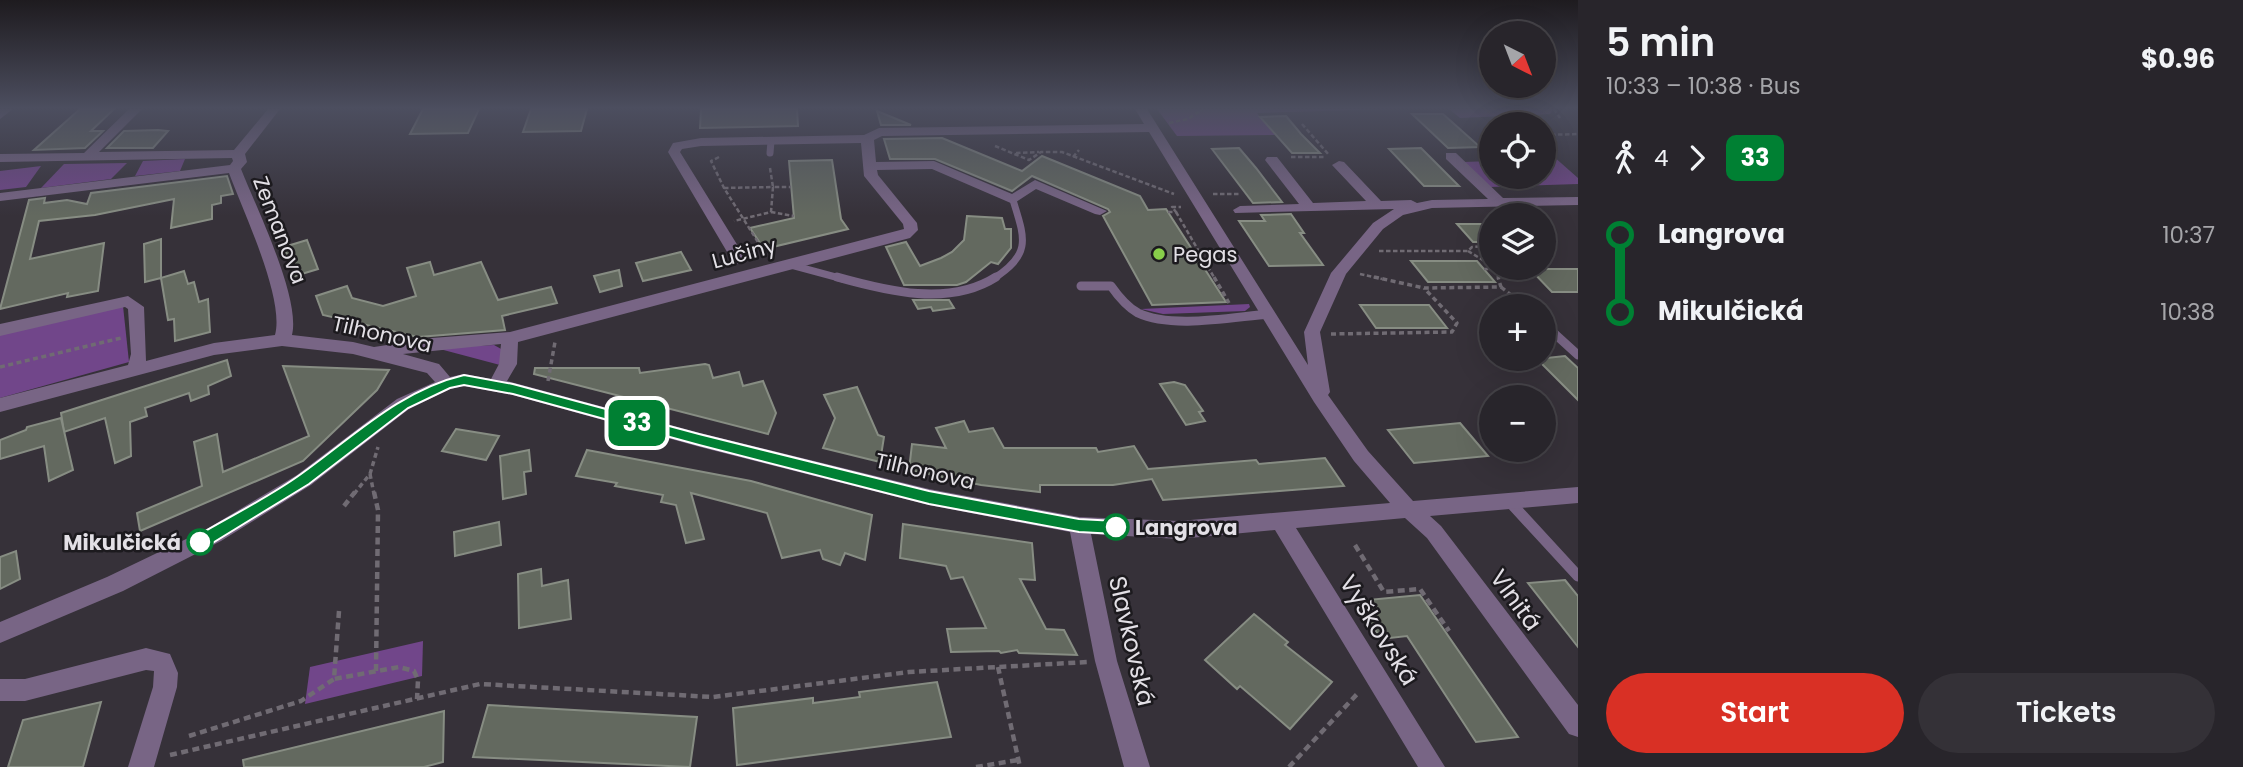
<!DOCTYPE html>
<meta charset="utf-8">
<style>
:root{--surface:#28252b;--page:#343137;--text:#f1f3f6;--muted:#a5a5a9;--line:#444247;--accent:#d93025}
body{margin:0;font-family:Poppins,sans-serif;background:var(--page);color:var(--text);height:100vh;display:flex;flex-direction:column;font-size:26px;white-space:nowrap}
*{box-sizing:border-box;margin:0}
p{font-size:23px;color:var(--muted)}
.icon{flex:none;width:38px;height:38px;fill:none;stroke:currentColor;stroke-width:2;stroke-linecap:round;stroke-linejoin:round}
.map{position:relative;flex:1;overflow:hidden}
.side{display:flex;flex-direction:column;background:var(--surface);width:665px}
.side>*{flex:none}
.badge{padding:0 14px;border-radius:10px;font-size:24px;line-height:46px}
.needle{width:46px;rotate:138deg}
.tools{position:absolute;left:1479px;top:21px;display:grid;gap:14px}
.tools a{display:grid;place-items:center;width:77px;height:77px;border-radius:50%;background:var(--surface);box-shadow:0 7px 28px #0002,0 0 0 2px var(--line);font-size:35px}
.map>.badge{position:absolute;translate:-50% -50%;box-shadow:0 0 0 4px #fff}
.legs{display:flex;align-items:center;gap:10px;height:77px;padding:0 28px;font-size:23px}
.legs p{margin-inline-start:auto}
.head{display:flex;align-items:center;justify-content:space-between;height:119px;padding:0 28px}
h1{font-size:38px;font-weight:600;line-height:52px}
.action{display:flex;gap:14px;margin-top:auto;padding:14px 28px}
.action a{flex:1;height:80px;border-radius:42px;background:var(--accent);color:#fff;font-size:28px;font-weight:600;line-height:80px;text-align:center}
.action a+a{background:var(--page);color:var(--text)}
ul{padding:0 28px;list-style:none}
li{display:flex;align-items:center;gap:24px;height:77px;font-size:26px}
li i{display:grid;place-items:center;width:10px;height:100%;margin:0 9px;background:currentColor}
li i::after{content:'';width:18px;height:18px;margin:-9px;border:5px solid;border-radius:50%;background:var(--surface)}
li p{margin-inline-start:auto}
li:first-child i{background:linear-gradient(#0000 50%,currentColor 0)}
li:last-child i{background:linear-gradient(currentColor 50%,#0000 0)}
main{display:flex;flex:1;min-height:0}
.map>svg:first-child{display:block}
.green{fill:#71468a}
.building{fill:#63695f;stroke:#878d83;stroke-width:2}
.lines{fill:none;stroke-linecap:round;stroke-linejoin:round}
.path-far2{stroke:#706b73;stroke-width:2.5;stroke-dasharray:4.5 2.5;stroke-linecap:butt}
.path-far1{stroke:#706b73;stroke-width:3.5;stroke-dasharray:5 3.5;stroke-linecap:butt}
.path{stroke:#706b73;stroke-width:4.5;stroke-dasharray:7 4.5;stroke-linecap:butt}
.service-far2{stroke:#786585;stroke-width:7}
.service-far1{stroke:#786585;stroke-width:9}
.service{stroke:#786585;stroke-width:11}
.minor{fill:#786585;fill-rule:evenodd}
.line-1{fill:#008033;stroke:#fff;stroke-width:2}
.poi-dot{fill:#88cf4a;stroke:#1c1a1e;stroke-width:2.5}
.stop-1-dot{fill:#fff;stroke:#008033;stroke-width:3.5}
.labels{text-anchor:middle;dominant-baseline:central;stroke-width:5;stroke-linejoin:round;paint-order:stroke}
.street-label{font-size:21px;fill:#e3e0e6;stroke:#1c1a1e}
.poi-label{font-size:21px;fill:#e3e0e6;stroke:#1c1a1e;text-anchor:start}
.stop-label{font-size:21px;font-weight:bold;fill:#e3e0e6;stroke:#1c1a1e;text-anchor:start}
.near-street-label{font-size:24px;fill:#e3e0e6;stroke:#1c1a1e}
</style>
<main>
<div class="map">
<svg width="1578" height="767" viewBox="0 0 1578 767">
<rect width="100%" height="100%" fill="#363139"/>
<!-- green -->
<g class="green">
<polygon points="1157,109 1395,109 1257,113 1275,135 1177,136"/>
<polygon points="1449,109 1553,109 1550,114 1460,118"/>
<polygon points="1544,148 1578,178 1578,184 1490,187 1464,162 1491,161 1491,177 1544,177"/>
<polygon points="185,159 180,171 135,176 143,161"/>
<polygon points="127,163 111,179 41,188 64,164"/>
<polygon points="41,166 26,187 0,190 0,171"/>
<polygon points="1249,304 1250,307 1245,311 1163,314 1141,309"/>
<polygon points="123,306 129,362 0,398 0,335"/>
<polygon points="494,345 503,350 500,365 436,348"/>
<polygon points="423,641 422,676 305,704 310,667"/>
</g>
<!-- building -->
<g class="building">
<polygon points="80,109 114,109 91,131 103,131 85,148 34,150"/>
<polygon points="423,109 479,109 468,133 410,134"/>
<polygon points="531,109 587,109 581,131 523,132"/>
<polygon points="701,109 797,109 798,126 700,128"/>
<polygon points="877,111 911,125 881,125"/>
<polygon points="1412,114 1443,114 1480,147 1448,148"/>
<polygon points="1286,116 1301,134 1320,153 1292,153 1260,117"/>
<polygon points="158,130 168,131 153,148 107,148 124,131"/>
<polygon points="942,138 1022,171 1042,156 1140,196 1148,210 1166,209 1226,302 1152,305 1103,216 1110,212 1108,209 1032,176 1012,191 935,159 890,159 884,139"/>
<polygon points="1239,148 1256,168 1282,202 1253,203 1212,149"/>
<polygon points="1421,148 1459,186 1424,186 1389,149"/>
<polygon points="832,160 841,219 848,229 764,249 750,228 794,218 789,161"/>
<polygon points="227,176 233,194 221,196 221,203 212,205 212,219 171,228 174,199 95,215 39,221 30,259 104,243 98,291 67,297 68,293 0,309 29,200 45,198 44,203 67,200 87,204 91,193"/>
<polygon points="1291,214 1304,233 1300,233 1323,265 1269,266 1239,221 1265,221 1261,215"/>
<polygon points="967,216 1002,218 1005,229 1011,229 1011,248 998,264 991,262 966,282 957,285 904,285 886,247 906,242 920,266 941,258 952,252 964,240"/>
<polygon points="1457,224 1491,224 1491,242 1473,242"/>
<polygon points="161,239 161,278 184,271 188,284 194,282 199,302 208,299 210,332 175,341 174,319 168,320 161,278 145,282 144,244"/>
<polygon points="307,240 318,269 295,276 284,247"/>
<polygon points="681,252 691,270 643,281 636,263"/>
<polygon points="1411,261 1477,261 1495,282 1428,282"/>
<polygon points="430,262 434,275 481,262 498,300 551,287 557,303 502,316 505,330 418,337 323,315 316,296 347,286 352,298 383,306 416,296 407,268"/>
<polygon points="1530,269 1578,269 1578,292 1552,292"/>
<polygon points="619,270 622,286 600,292 594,276"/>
<polygon points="913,300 949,300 954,308 933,311 931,307 918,309"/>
<polygon points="1360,305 1429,305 1447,328 1376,328"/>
<polygon points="1565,356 1578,368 1578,400 1537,359"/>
<polygon points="227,360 231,376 208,386 209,394 191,401 189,393 145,408 147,416 130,422 131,456 115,463 105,418 64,432 61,413"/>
<polygon points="705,364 709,365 713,378 739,372 743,386 763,381 776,413 768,434 534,374 535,368 639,368 640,373"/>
<polygon points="283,366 389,370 377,390 303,461 140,531 137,513 202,486 194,442 217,434 223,472 309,436"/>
<polygon points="1174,382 1185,385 1203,411 1199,412 1205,421 1186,425 1160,384"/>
<polygon points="857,387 878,435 884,437 880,462 823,448 835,418 824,395"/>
<polygon points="61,418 73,470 49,481 44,446 0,459 0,440 26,430 27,427"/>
<polygon points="964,421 969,432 993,428 1004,448 1096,448 1098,452 1134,446 1148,469 1256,460 1259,464 1325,458 1344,486 1163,500 1152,479 1113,485 1040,485 1040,492 981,485 909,470 912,444 946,448 936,428"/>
<polygon points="1460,423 1488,456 1414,463 1388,430"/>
<polygon points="456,429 499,436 486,460 442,451"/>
<polygon points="529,450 531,471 524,472 526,494 503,499 500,456"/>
<polygon points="587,450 751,481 872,515 865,560 845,553 840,565 823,559 820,550 782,558 767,513 691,493 704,539 686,543 676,505 661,502 663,495 615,486 617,483 576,476"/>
<polygon points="499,522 501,545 455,556 454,532"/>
<polygon points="903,524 1032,543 1035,580 1020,579 1046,629 1064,630 1077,655 1019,653 1017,650 1001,653 999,651 951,652 947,629 986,628 963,577 951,579 946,566 900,558"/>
<polygon points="16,551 20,579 0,589 0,557"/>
<polygon points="541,569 542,586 568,580 571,619 519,628 518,574"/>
<polygon points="1565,580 1578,596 1578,647 1528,583"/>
<polygon points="1420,595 1518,737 1476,742 1407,636 1381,639 1357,601"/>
<polygon points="1254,614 1288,642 1285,645 1332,682 1290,729 1240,686 1237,689 1205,660"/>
<polygon points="937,682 951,737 737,765 733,708 813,698 813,703 860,697 859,692"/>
<polygon points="101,702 83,767 8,767 23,720"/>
<polygon points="488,705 697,717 690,767 473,757"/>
<polygon points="444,711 443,762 424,767 244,767 243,760"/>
</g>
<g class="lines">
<!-- path-far2 -->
<g class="path-far2">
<polyline points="1554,109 1560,118"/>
<polyline points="1169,123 1188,119 1203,109"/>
<polyline points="1302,124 1329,155"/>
<polyline points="1544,135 1578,134"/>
<polyline points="995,146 1029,160 1041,152 1062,152 1174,194"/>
<polyline points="1016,153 1039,152"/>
<polyline points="719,157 711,161 724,188 766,255"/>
<polyline points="1073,157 1079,150"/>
<polyline points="1291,157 1326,157"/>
<polyline points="770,168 773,187 791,187"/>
<polyline points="724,188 773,187 771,212 734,221"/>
<polyline points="1213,194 1240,194"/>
<polyline points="771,212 794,216"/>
<polyline points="1168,212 1176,212 1172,207 1181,207"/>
<polyline points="1176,212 1215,279"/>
<polyline points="1379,251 1468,251 1472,247 1491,246"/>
<polyline points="1468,251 1491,265"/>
<polyline points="1494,268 1499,273 1497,279"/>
<polyline points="1484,269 1495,269"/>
<polyline points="1360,274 1382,279"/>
<polyline points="1498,278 1517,268"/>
</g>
<!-- path-far1 -->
<g class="path-far1">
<polyline points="1214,277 1229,303"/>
<polyline points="1374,277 1424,288 1501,287 1498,277"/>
<polyline points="1501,287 1525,306"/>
<polyline points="1331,334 1452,332 1457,323 1424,288"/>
<polyline points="0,367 121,338"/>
<polyline points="548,381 555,342"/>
<polyline points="370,474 374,494"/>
<polyline points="354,494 370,474 378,447"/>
</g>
<!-- path -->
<g class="path">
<polyline points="374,492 378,510 376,671"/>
<polyline points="344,506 355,492"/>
<polyline points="1355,545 1384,592 1420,589 1449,631"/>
<polyline points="339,611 334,679 399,667 414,671 418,680 417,699"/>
<polyline points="998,667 1020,767"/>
<polyline points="189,736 301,701 334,679"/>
<polyline points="170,755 480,684 713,697 909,672 1087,662"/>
<polyline points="976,767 1018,760"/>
<polyline points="1289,767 1359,692"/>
</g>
<!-- service-far2 -->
<g class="service-far2">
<polyline points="770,153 771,141"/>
<polyline points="791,265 843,279"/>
<path d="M993,279C1032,254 1025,239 1013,200"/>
</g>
<!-- service-far1 -->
<g class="service-far1">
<path d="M837,277C887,291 949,307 996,277"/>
<path d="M1081,286H1111C1118,296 1127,307 1138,313C1172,329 1232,317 1269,314"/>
<polyline points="1545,325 1578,355"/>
</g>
<!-- service -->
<polyline class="service" points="1508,500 1578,576"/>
<!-- minor -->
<g class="minor">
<polygon points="0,109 13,109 0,119"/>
<path d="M129,109H142L99,152L234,150L268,109H280L245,154L247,162L241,169C256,207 301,298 292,335L353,342L374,347L432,338L510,332L904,229L903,224L864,176L861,143L701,146L682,149L680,152L746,259L738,264L733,262L668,152L673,143L701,138L864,135L879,128L1144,124L1135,109H1147L1308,365L1304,332L1331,273L1373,223L1394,209L1235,213L1233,210L1240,206L1299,204L1265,160L1267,157H1277L1313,203L1366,201L1332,165L1339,161L1344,162L1381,201L1411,200L1417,203L1432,200L1488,199L1446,159V153H1456L1503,198L1578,197V205L1432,208L1403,215L1383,229L1346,274L1320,332L1330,392L1328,395L1368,451L1413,501L1578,487V503L1430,516L1441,526L1578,705V737L1569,734L1427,538L1405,518L1296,528L1445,767H1418L1275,530L1179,539L1091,534L1117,661L1150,767H1124L1095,661L1070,532L929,505L700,447L513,395L464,386L450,389L409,409L311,485L221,541L123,591L0,643V622L107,577L207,529L297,475L397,399L435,382L427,373L353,354L282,346L214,355L0,412V398L128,365L131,354L128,309L125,307L0,336V324L128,296L144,307L146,361L214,343L275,335C285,299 243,211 229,173L0,201V193L230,165L233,161L232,158L0,162V154L84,153ZM1149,132L1314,402L1354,461L1390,503L1179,521L1079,517L929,489L700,433L507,381L517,364L518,342L910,238L918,230L917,223L878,175L877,170L932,169L1013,204L1036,189L1095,214L1100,215L1107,211L1035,180L1012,194L934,161L876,162L874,140L882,136ZM501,344L499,364L491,379L464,374L450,377L439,364L403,354Z"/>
<polygon points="146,648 170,654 178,673 177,687 154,767 128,767 153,687 154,671 146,670 25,701 0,701 0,679 25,679"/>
</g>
</g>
<!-- sky -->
<linearGradient id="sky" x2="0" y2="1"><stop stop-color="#1e1b1f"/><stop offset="0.5" stop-color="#4c4e5f"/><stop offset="1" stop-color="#4c4e5f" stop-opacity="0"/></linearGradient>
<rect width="1578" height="216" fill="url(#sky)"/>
<!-- line-1 -->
<path class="line-1" d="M464,375L513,384L699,434L929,491L1079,519L1116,521L1122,523L1124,527L1122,532L1116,534L1079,532L929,504L699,445L513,394L464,385L450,388L408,408L309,484L206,547H195L192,542L195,537C230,516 268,498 301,474C353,437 400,390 464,375Z"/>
<!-- markers -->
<circle class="poi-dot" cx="1159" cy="254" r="7"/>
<g class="stop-1-dot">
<circle cx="1116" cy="527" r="12"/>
<circle cx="200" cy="542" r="12"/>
</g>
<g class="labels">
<!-- street labels -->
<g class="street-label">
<text transform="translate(280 230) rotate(69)">Zemanova</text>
<text transform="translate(744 253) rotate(-15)">Lučiny</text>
<text transform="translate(382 334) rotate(13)">Tilhonova</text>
<text transform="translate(925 471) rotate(13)">Tilhonova</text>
</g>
<!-- poi labels -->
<g class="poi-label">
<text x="1173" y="254">Pegas</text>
</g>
<!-- stop labels -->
<g class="stop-label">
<text x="1135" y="527">Langrova</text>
<text x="181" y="542" text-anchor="end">Mikulčická</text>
</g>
<!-- near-street labels -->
<g class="near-street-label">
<text transform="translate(1516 600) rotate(54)">Vlnitá</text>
<text transform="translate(1379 630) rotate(58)">Vyškovská</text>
<text transform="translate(1132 641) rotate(77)">Slavkovská</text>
</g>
</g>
</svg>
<div class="tools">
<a><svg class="needle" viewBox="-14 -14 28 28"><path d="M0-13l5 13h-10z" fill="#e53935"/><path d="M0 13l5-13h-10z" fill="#a5a5a9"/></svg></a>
<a><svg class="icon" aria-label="locate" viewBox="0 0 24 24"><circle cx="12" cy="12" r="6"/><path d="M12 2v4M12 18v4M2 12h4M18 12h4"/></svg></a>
<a><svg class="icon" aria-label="layers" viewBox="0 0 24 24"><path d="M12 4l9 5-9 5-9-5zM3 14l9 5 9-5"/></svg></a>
<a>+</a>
<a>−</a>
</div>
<b class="badge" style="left:637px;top:423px;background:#008033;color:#fff">33</b>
</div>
<section class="side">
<div class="head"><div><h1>5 min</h1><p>10:33 – 10:38 · Bus</p></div><b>$0.96</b></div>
<div class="legs"><svg class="icon" aria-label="walk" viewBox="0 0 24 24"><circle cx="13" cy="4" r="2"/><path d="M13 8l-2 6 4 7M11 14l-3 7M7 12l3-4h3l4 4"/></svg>4<svg class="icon" aria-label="forward" viewBox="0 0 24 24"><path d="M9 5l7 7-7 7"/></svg><b class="badge" style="background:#008033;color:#fff">33</b></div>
<ul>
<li><i style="color:#008033"></i><b>Langrova</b><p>10:37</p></li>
<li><i style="color:#008033"></i><b>Mikulčická</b><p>10:38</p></li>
</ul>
<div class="action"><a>Start</a><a>Tickets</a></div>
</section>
</main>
